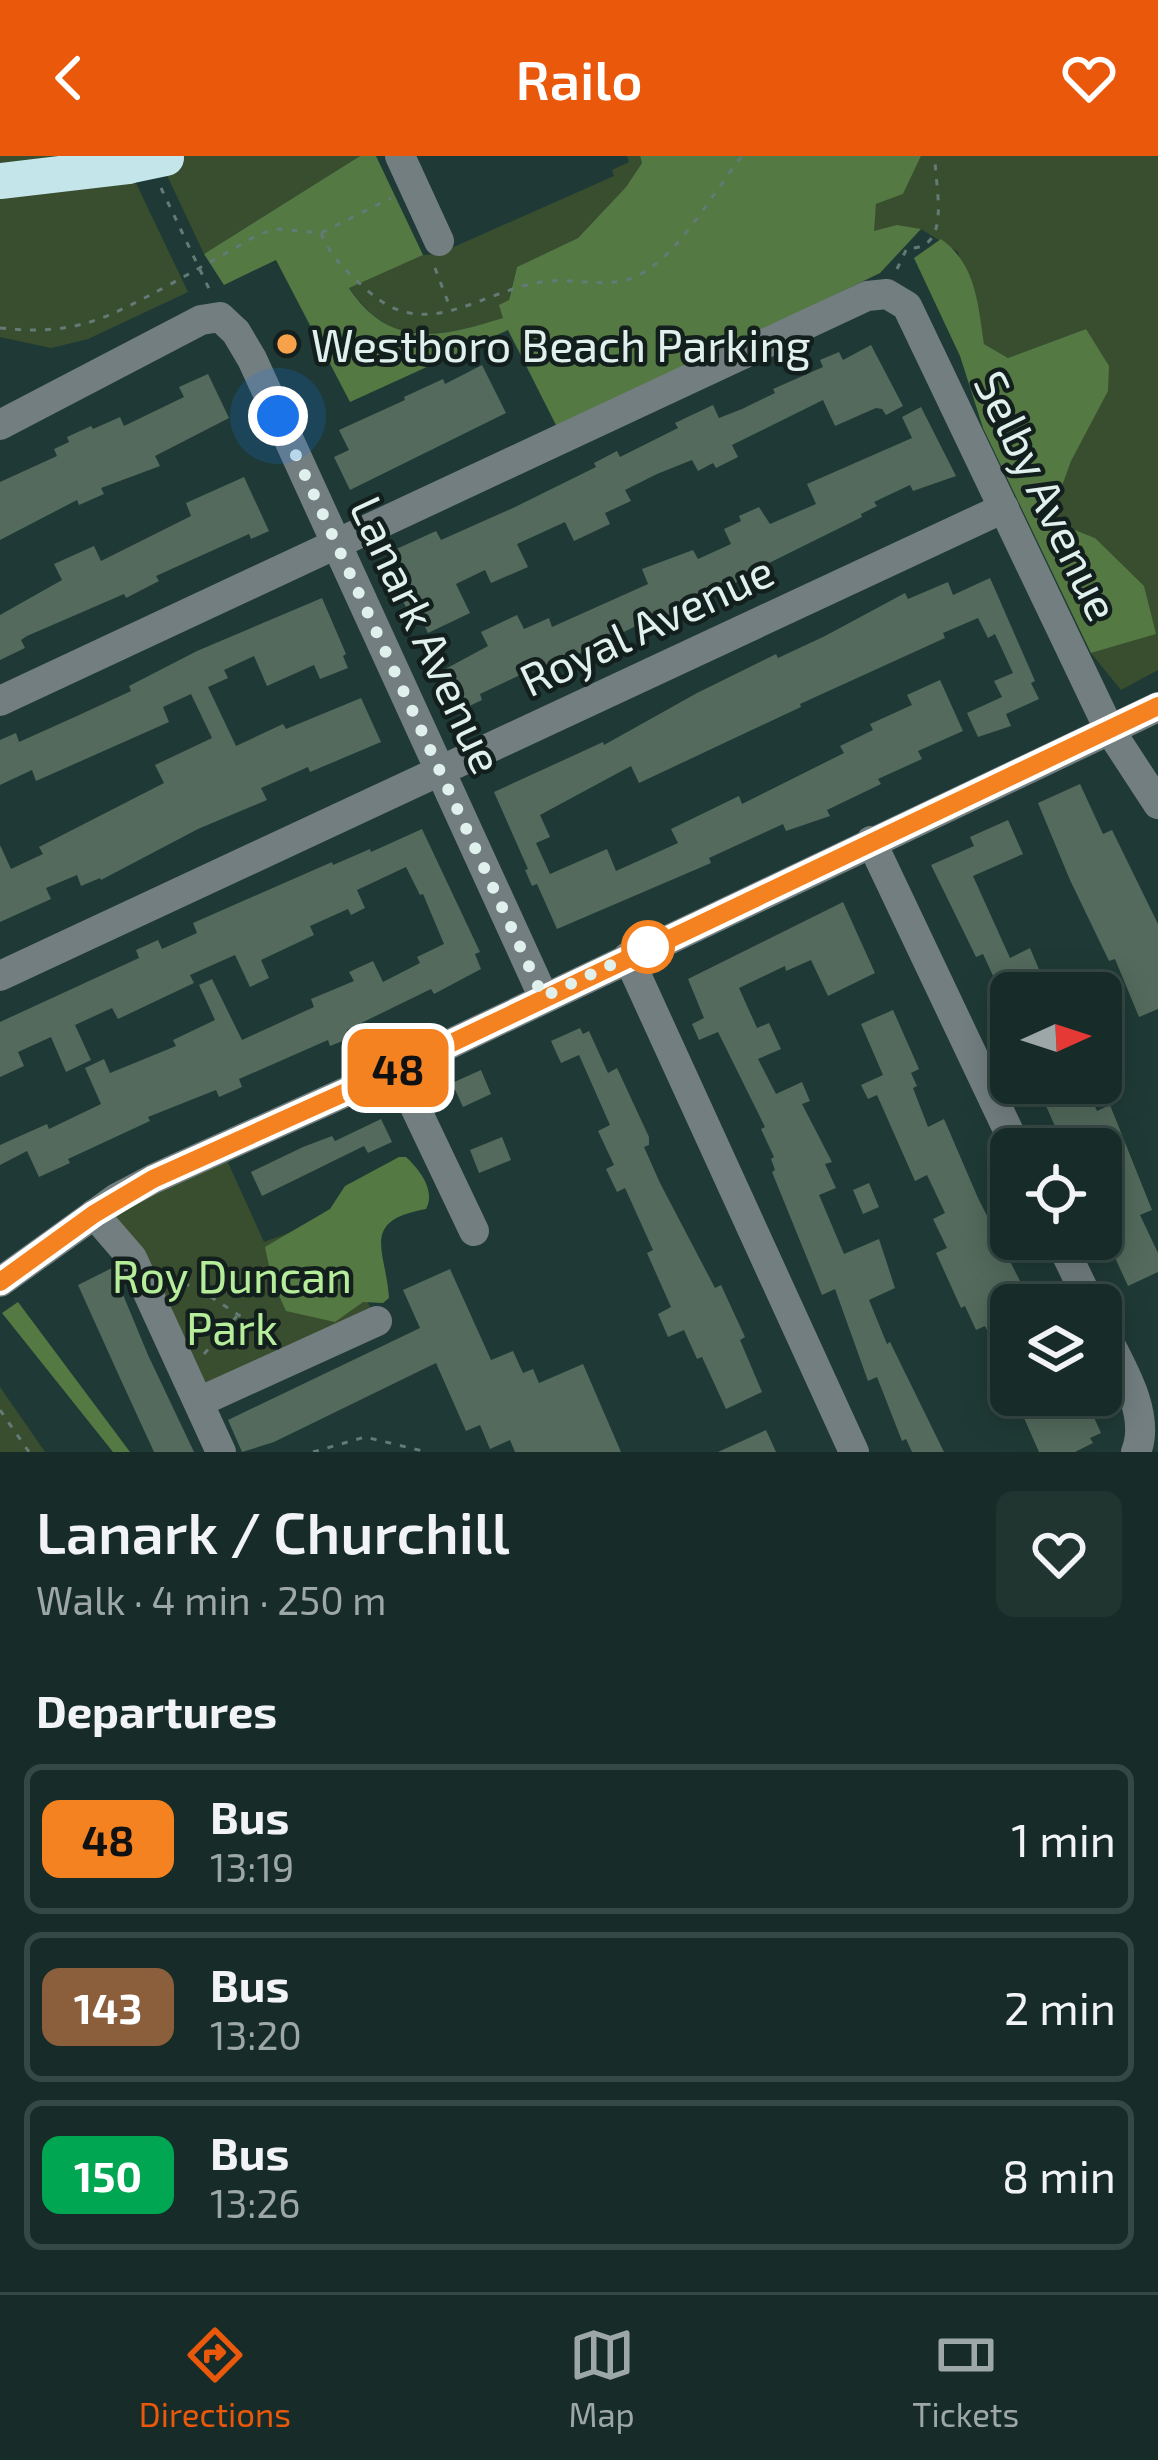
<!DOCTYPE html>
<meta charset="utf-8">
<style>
:root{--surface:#172c28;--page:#203430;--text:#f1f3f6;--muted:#9ea7a8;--line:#364845;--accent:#ea580c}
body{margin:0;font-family:"Exo 2",sans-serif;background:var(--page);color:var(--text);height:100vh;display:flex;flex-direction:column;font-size:45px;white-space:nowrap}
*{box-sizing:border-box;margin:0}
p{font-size:39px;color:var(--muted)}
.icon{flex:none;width:66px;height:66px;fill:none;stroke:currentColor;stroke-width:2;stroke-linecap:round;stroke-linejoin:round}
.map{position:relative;height:1296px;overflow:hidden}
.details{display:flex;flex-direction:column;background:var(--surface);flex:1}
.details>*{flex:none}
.badge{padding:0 24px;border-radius:18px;font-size:42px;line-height:78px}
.needle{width:78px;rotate:87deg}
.buttons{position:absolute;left:990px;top:816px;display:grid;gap:24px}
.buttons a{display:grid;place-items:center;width:132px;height:132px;border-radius:18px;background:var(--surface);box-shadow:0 6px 30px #0003,0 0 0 3px var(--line);font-size:60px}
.you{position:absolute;width:60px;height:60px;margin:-30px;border:9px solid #fff;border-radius:50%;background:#1a73e8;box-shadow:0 0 0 18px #1a73e833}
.map>.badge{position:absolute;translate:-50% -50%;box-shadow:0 0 0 6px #fff}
h2{padding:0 36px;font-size:45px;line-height:108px}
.round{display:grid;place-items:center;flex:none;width:126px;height:126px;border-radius:18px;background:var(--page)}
.summary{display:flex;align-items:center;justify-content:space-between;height:204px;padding:0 36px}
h1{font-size:57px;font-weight:600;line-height:90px}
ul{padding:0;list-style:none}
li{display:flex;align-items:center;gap:36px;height:150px;margin:0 24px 18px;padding:0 12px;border:6px solid var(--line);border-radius:18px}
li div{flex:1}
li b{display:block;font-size:45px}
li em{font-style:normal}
li .badge{min-width:132px;font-weight:700;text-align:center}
header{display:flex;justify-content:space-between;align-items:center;height:156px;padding:0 36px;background:var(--accent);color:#fff;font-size:54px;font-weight:600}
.tab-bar{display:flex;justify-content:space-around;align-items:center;height:168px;border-top:3px solid var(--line);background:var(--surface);font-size:33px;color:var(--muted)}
.tab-bar a{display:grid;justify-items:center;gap:6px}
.tab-bar .current{color:var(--accent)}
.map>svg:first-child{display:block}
.green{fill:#394e2e}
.forest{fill:#557942}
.building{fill:#536a5c}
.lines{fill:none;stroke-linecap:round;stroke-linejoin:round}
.path{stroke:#637a76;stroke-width:3;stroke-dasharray:6 9;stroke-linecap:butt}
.minor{stroke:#727e80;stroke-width:30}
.highway{stroke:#c4e5ea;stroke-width:36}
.highway-bridge{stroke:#c4e5ea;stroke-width:36}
.line-casing{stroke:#fff;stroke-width:27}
.line{stroke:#f58220;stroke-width:18}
.walk{stroke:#e0f0ed;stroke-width:12;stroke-dasharray:0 21.6}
.poi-dot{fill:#f7a14a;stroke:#131f1d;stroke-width:4.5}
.stop-dot{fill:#fff;stroke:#f58220;stroke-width:6}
.labels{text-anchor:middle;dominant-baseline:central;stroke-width:9;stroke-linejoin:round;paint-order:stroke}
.poi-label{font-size:45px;fill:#e0f0ed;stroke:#131f1d;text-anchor:start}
.street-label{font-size:45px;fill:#e0f0ed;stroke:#131f1d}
.park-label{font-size:45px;fill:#b6ed9a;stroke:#131f1d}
</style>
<header><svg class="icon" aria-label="back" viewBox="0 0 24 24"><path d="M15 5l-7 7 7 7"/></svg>Railo<svg class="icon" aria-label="heart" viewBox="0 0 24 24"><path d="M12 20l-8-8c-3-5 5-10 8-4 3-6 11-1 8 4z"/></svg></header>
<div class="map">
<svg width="1158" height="1296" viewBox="0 0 1158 1296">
<rect width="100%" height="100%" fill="#1f3a36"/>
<!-- green -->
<g class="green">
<polygon points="0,0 123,0 188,136 88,183 51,192 0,181"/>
<polygon points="158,0 360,0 204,98"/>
<path d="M627,0H640L642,7L626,31L578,82L517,111L504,162C441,181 390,194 349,131L423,99L438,98L614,20L612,14L629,6Z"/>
<polygon points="921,0 1158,0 1158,514 1121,534 1091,497 1155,478 1095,382 1050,364 1071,305 1086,173 1008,202 984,188 958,96 921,73 873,75 876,48 903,38"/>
<polygon points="225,1000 264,1086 327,1063 372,1155 200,1234 104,1062"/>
<polygon points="0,1231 45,1296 0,1296"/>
</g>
<!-- forest -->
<g class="forest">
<path d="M360,0H376L423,99L349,132C390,194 442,181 503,162L499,149L509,144L517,111L578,82L626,31L642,7L640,0H921L903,38L876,48L874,75L897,69L921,73L880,117L558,273L508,174L350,246L276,104L224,129L204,98Z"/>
<path d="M941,83C976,108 978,148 984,188L1008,202L1086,173L1109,210L1108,235L1071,305L1050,364L1095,382L1144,430L1156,478L1091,497L983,272L960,200L914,102Z"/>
<path d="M399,1001H406C420,1014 436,1035 426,1053C359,1065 386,1094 389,1142L383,1147L363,1146L335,1166L286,1155L272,1124L265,1091L330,1053L345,1030Z"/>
<polygon points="18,1146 130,1296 113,1296 2,1157"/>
</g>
<!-- building -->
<g class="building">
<polygon points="871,189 903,250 886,259 882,253 876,252 835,270 823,244 732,289 738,301 716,312 713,307 698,315 692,304 657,318 625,334 631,345 605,357 610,368 574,385 565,366 517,388 528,411 491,427 485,414 456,428 470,457 428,477 414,448 406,451 382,405 394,400 392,395 436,375 441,384 513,352 596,311 594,307 617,295 620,301 678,272 675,267 713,249 719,262 742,253 775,237 773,233 823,211 820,204 839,196 843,204"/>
<polygon points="482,209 506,257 350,334 334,301 349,294 339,274 405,244 404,241 443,223 445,228"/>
<polygon points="208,218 229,262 155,300 160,310 101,332 104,338 79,349 77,344 0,384 0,326 57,300 54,293 69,286 67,281 91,270 93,273 120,261 124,270 184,241 179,231"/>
<polygon points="921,251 956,320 913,335 910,329 874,346 877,350 861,358 862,361 765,409 767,414 700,441 682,450 684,453 639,474 636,470 540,517 537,511 480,538 482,544 457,556 438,517 488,490 481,476 517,459 524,473 549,462 552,471 648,428 642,413 693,394 698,403 731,388 724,373 741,365 739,360 759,351 770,368 816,348 807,328 912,282 902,261"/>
<polygon points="244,321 269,375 251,383 249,378 156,420 159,425 126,442 124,438 27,480 21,484 25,492 0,504 0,459 62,424 54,408 94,390 101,405 191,360 186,347"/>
<polygon points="990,422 1035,525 1031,527 1039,543 1006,558 1011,570 978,581 967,557 1002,541 994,525 1013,517 995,478 988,482 978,462 943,477 945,482 800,548 801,551 639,627 631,610 540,659 550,681 536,687 550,718 607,693 616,715 678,687 671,673 739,640 742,648 844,597 840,590 873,574 870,568 912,549 907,539 940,524 963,575 918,595 922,603 878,623 881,628 827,654 830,660 786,675 783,668 709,702 711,707 557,773 537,728 532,730 525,714 528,713 494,636 603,586 604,589 697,537 776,498 778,502 825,480 905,437 908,443 948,426 953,439"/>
<polygon points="322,442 346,498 343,500 348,512 320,523 314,509 267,530 254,500 224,514 228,522 208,531 236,590 283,568 286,573 361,542 381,586 310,616 308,611 261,632 267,644 198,673 101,724 100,722 81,730 77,719 46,732 51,743 0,766 0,689 11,713 43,698 39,691 164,627 155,609 212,582 191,538 163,551 169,566 36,625 32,614 0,629 0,584 16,577 19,586 77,560 131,535 129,530 197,495"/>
<polygon points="1080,628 1103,678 1112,674 1158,768 1158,853 1139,861 1115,803 1109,805 1070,724 1038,647"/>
<polygon points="1008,664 1023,698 973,720 1010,802 1030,792 1049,837 1001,837 983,798 976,801 931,709 974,690 970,681"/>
<polygon points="422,673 480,796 475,798 481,813 434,838 431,833 347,874 350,882 330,890 328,884 239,923 242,931 219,941 216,934 148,961 150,965 68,1003 70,1007 39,1021 27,995 0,1009 0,989 47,968 49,973 101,948 85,912 104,903 110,917 176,890 173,884 215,864 199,829 212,823 242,884 314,851 311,843 354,825 349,816 373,805 383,826 420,807 417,801 444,788 423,738 420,739 406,711 357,734 365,752 351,759 348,753 310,770 314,779 261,804 269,822 250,831 235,799 190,819 194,827 118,863 112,852 75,869 91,904 66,916 51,881 18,896 24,910 0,921 0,866 139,802 136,794 158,784 162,793 197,777 193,767 332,706 333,709 370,693 371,696"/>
<polygon points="843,746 875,817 828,840 811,804 786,815 785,810 739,832 757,872 769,867 781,893 758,903 776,938 802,926 810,945 802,948 832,1006 825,1008 836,1032 819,1039 844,1098 879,1083 895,1132 869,1144 887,1188 890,1186 944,1296 912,1296 906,1283 902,1285 877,1221 868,1225 835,1133 822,1139 772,1016 775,1014 771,1003 774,1001 761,973 765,971 718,876 699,884 692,868 704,862 688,823"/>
<polygon points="893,854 919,913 911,917 917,930 913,932 928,971 944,963 978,1042 1020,1125 1011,1129 1011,1194 999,1199 985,1170 976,1174 965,1150 961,1152 936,1097 947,1092 933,1063 945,1057 927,1019 915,1025 877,939 868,943 861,929 883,919 861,868"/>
<polygon points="580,872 583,878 589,875 608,917 617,912 649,981 649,989 644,991 660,1027 715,1132 721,1129 745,1181 740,1184 762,1236 726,1253 702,1201 697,1203 684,1174 668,1181 658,1158 671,1151 647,1097 653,1094 625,1032 617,1036 606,1013 614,1009 598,975 610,969 579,899 561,907 551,885"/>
<polygon points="481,914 491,938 463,951 452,927"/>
<polygon points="1036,927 1084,927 1097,955 1110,949 1152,1054 1140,1059 1158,1097 1158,1116 1128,1130 1101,1071 1101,993 1065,993"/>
<polygon points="381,963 392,986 368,997 364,990 262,1040 251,1016 303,991 332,980 335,985"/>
<polygon points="502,981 511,1004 479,1017 470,994"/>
<polygon points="869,1027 879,1051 863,1058 853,1034"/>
<polygon points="112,1112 148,1199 194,1296 154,1296 120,1222 78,1129"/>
<polygon points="450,1113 491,1204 513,1195 523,1217 533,1213 539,1227 583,1208 621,1296 515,1296 510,1284 490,1293 480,1269 466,1275 436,1207 274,1286 242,1296 228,1264 420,1172 403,1134"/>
<polygon points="1039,1239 1084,1239 1101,1277 1090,1282 1093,1287 1075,1296 1039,1296 1024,1262 1045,1252"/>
<polygon points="766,1274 776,1296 718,1296"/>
</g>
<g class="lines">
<!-- path -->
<g class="path">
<polyline points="161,32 211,137"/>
<path d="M321,77C332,103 347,116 367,134C428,190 480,133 548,125C578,122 611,134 639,119C679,99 714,35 742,0"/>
<polyline points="435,112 451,154"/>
<path d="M897,113L907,92C954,95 934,28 935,0"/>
<path d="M0,172C76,180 105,163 169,129C199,112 229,96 259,78L278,73L321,77L391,42"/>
<polyline points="170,1121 205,1137 275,1183"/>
<polyline points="204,1198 237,1160"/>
<polyline points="0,1254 29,1296"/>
<polyline points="313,1296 365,1281 427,1296"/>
</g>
<!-- minor -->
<g class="minor">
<polyline points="400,0 439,85"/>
<polyline points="0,269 201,164 220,161 236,176 252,203 543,840"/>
<polyline points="0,545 867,140 887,138 907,150 1109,573 1158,648"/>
<polyline points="871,685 1017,993"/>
<polyline points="628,801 854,1296"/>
<polyline points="0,820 1004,352"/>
<polyline points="397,913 474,1075"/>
<polyline points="94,1058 132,1102 221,1296"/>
<polyline points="1059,1083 1091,1149"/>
<polyline points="0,1126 117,1042 153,1023 397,913 1158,551"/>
<path d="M1101,1171C1118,1205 1152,1257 1136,1296"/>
<polyline points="199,1246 377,1165"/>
</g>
<!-- highway -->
<polyline class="highway" points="0,25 128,10"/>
<!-- highway-bridge -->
<polyline class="highway-bridge" points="128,10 166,2"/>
</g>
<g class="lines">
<!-- line casing -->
<g class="line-casing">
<polyline id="line" points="0,1126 94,1058 153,1023 397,913 1158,550"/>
</g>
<!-- line -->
<use href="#line" class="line"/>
<!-- walk -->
<polyline class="walk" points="278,260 543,841 651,790 648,791"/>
</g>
<!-- markers -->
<circle class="poi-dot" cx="287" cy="188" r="12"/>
<circle class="stop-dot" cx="648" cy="791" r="24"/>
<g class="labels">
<!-- poi labels -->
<g class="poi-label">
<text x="311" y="188">Westboro Beach Parking</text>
</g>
<!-- street labels -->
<g class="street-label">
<text transform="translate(1048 339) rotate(64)">Selby Avenue</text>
<text transform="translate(646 468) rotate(-25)">Royal Avenue</text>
<text transform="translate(428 478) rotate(65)">Lanark Avenue</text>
</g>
<!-- park labels -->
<g class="park-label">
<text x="232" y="1119">Roy Duncan<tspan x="232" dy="52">Park</tspan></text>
</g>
</g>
</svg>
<div class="buttons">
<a><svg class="needle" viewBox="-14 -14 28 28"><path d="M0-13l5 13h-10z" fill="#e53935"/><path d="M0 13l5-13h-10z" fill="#9ea7a8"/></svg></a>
<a><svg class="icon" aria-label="locate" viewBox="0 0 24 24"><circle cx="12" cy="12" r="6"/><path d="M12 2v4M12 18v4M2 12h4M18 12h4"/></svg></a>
<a><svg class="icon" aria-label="layers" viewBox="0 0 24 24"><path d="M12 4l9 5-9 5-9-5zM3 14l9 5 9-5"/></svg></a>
</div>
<div class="you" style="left:278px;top:260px"></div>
<b class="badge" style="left:398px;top:912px;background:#f58220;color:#111">48</b>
</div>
<section class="details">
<div class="summary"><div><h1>Lanark / Churchill</h1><p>Walk · 4 min · 250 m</p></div><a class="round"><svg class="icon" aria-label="heart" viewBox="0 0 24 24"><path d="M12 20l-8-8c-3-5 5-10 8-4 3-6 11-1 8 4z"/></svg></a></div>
<h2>Departures</h2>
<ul>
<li><span class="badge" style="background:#f58220;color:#111">48</span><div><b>Bus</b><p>13:19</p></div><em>1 min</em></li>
<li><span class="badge" style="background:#8b5e3c;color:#fff">143</span><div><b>Bus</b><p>13:20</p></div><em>2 min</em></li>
<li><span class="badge" style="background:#00a651;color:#fff">150</span><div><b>Bus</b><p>13:26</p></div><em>8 min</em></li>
</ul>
</section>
<nav class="tab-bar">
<a class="current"><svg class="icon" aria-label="directions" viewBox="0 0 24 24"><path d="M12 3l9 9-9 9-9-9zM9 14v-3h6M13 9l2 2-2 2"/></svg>Directions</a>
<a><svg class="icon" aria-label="map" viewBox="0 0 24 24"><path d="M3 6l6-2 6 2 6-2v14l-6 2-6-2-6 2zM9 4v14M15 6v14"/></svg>Map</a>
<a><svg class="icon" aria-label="tickets" viewBox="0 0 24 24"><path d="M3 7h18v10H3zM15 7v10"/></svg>Tickets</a>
</nav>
